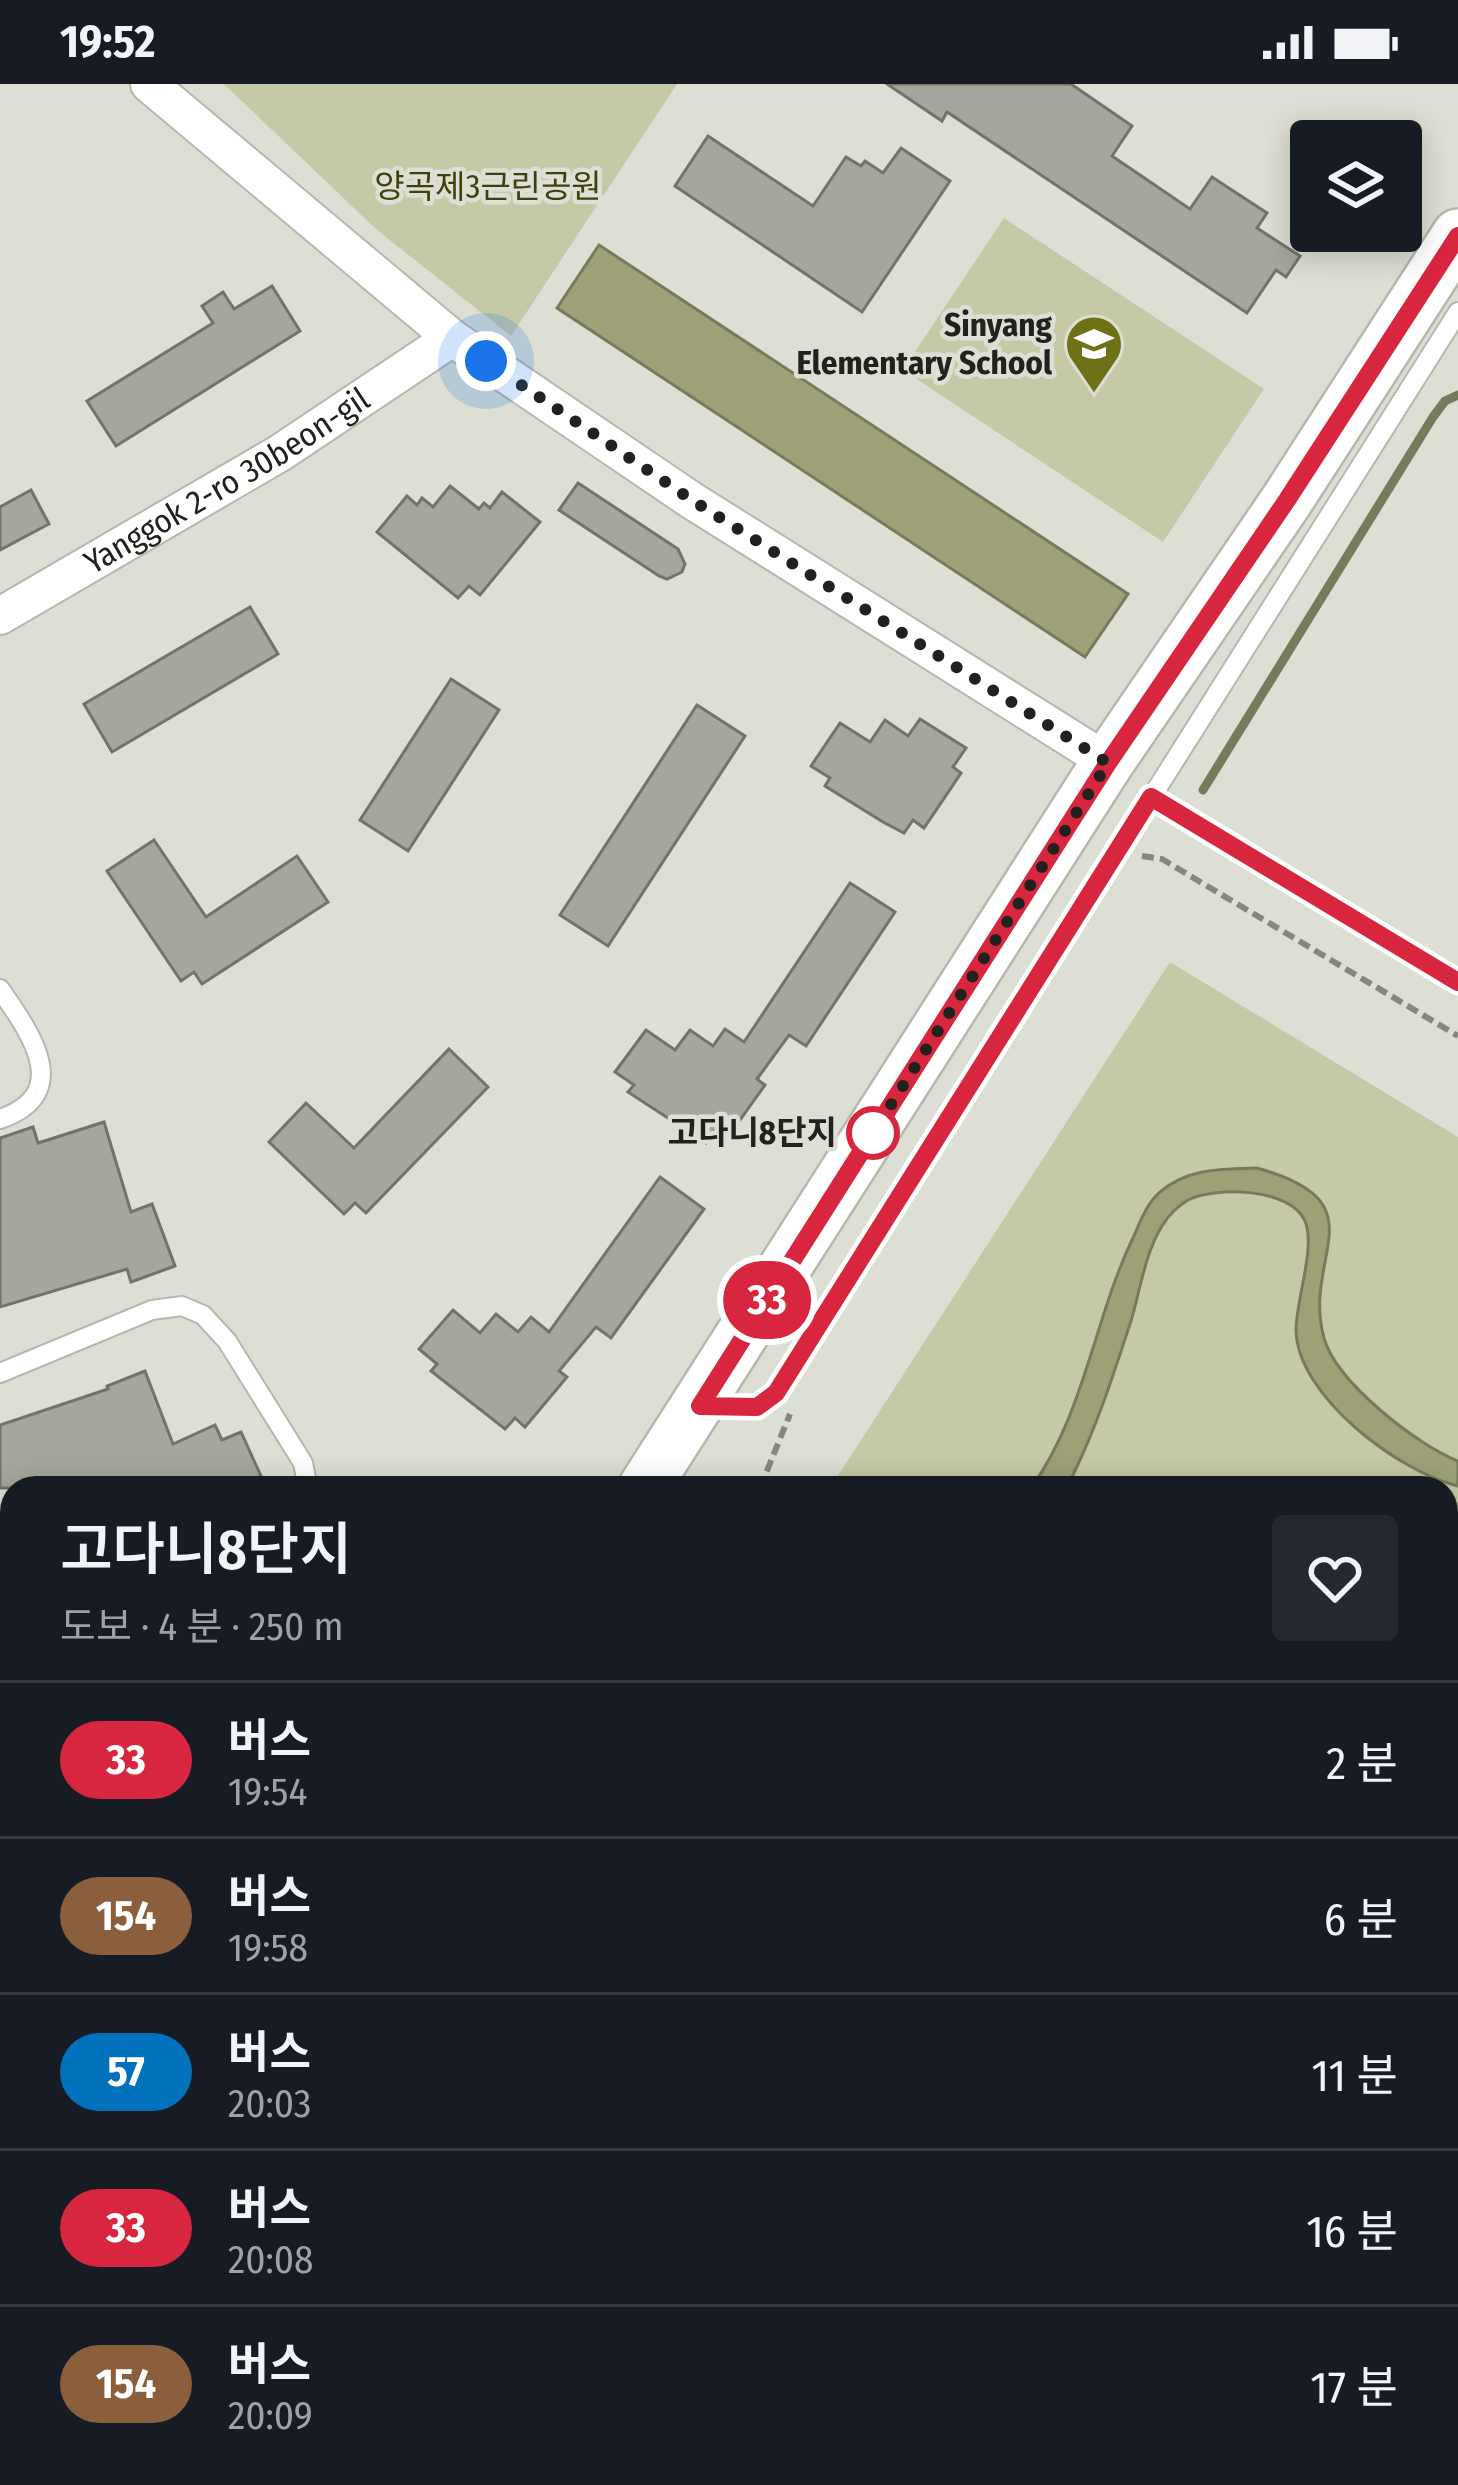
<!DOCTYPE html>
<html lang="ko">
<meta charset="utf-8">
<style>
:root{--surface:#171b24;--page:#242831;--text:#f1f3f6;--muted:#9ea1a6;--line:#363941}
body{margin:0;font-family:"Fira Sans Condensed","Noto Sans KR",sans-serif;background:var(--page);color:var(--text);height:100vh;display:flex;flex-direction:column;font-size:45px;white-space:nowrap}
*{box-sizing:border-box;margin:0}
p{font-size:39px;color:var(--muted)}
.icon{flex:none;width:66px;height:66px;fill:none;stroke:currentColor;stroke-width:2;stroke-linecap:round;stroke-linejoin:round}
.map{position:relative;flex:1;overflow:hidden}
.details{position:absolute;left:0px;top:1392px;width:1458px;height:1011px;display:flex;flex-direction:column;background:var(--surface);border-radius:36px 36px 0 0;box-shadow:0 6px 30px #0003}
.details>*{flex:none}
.badge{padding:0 24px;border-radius:39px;font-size:42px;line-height:78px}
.buttons{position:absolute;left:1290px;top:36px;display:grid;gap:24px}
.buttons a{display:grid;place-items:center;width:132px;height:132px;border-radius:12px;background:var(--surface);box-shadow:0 6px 30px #0003;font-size:60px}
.you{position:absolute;width:60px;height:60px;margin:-30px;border:9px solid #fff;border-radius:50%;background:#1a73e8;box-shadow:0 0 0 18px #1a73e833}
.map>.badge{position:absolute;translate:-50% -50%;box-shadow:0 0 0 6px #fff}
.round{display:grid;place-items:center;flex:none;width:126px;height:126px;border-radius:12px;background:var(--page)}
.head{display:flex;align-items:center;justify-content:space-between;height:204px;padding:0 60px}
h1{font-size:57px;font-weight:600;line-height:90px}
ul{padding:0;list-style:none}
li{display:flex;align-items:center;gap:36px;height:156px;padding:0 60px;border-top:3px solid var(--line)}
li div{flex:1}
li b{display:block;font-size:45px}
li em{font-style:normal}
li .badge{min-width:132px;font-weight:700;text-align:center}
.status{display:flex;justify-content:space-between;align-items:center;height:84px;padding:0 60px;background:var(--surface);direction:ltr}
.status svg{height:33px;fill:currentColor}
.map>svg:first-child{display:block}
.green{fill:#c6c9a6}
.water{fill:#9ea176;stroke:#787b5b;stroke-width:3}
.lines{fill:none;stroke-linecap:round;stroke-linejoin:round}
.stream{stroke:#787b5b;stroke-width:9}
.building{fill:#a6a79c;stroke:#727369;stroke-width:3}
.lane-casing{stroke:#b6b7ad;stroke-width:22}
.street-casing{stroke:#b6b7ad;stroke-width:40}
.secondary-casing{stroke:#b6b7ad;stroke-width:56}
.path{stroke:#86877f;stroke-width:6;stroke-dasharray:12 6;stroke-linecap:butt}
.lane{stroke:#fff;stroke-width:18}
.street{stroke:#fff;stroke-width:36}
.secondary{stroke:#fff;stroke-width:51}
.line-casing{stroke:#fff;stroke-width:27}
.line{stroke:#d7263d;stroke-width:18}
.walk{stroke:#21211d;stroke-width:12;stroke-dasharray:0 21.6}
.stop-dot{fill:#fff;stroke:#d7263d;stroke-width:6}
.labels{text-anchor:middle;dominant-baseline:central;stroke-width:9;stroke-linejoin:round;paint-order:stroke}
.park-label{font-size:33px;fill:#3f400a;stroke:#dedfd4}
.poi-label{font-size:33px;font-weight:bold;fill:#21211d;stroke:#dedfd4;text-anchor:end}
.street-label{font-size:33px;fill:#21211d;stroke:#dedfd4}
.stop-label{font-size:33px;font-weight:bold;fill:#21211d;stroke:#dedfd4;text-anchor:end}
</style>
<div class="status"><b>19:52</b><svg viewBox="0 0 49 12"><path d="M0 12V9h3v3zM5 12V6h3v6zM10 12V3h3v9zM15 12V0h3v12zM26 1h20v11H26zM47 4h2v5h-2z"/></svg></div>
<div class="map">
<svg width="1458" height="2401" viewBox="0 0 1458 2401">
<rect width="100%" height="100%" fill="#dedfd4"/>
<!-- green -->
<g class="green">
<polygon points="224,0 677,0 511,252 377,146"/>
<polygon points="1004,134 1264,305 1163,458 903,286"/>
<polygon points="1170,878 1458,1053 1458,1517 1446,1518 1446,1404 830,1404"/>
<polygon points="1446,1852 1458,1861 1458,2295 1446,2305"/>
<polygon points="1054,2391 1348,2391 1339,2401 1043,2401"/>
</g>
<!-- water -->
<g class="water">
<polygon points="599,161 1128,510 1085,573 557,224"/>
<path d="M1257,1084C1383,1119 1301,1172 1324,1254C1336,1298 1417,1361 1458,1377V1402C1399,1388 1297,1312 1296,1246C1296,1216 1316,1163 1305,1137C1291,1104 1216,1102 1188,1116C1178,1122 1168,1132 1162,1142C1145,1169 1140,1207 1131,1237C1114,1289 1097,1342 1073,1391L1062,1404H1031C1084,1331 1094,1236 1132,1156C1140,1139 1146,1120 1160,1108C1188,1084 1222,1085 1257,1084Z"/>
<polygon points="1458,2182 1458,2232 1446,2242 1446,2192"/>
<polygon points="1203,2391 1263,2391 1251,2401 1191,2401"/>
</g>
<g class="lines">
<!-- stream -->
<polyline class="stream" points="1203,706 1433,333 1445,317 1458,311"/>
</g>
<!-- building -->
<g class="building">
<polygon points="887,0 1071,0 1132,42 1112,72 1190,125 1212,93 1267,129 1257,144 1300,172 1286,193 1276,186 1247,229 947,28 942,37"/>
<polygon points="708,52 813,122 846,73 861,82 865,77 883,89 901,64 950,97 862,228 675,102"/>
<polygon points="272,202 300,247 116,362 87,317 213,239 202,222 223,208 234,225"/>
<polygon points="578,399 678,465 685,480 682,488 667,495 659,492 559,426"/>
<polygon points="450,402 479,425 484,419 490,424 502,408 540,438 480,511 469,502 458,514 377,448 407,412 417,421 422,414 433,423"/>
<polygon points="31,406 49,440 0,466 0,423"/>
<polygon points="250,523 278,570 112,668 84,620"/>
<polygon points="451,595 499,626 408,767 360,736"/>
<polygon points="697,621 745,652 608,862 560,831"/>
<polygon points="920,635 966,664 953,683 961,689 924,744 913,736 904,749 883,738 825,702 830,694 811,682 840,639 870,658 885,636 908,652"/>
<polygon points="154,756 206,833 297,772 328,818 202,900 194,888 181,897 107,787"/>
<polygon points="850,799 895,828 806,962 789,951 757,995 765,1001 727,1054 715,1047 706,1059 628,1008 634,1001 615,988 646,946 675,966 690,946 713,962 725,945 744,958"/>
<polygon points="449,965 488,1003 366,1129 355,1119 344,1130 269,1058 306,1019 354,1064"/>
<polygon points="104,1038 131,1128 152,1120 175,1182 131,1198 127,1185 0,1223 0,1054 33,1043 38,1059"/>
<polygon points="660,1093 704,1125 611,1254 596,1243 559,1287 567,1293 525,1343 515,1334 505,1345 431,1287 437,1280 419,1265 453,1226 480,1249 496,1230 518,1248 531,1233 549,1248"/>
<polygon points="145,1287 173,1360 215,1341 222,1356 241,1348 261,1392 234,1404 0,1404 0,1341 108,1305 107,1302"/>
</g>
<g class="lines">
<!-- lane casing -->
<g class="lane-casing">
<g id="lane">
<polyline points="1151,714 1458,228"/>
<path d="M0,905C28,946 76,1009 0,1035"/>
<polyline points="0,1289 152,1226 182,1222 203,1231 227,1257 303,1379 308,1404"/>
<polyline points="705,1322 757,1323 775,1309 1151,714 1458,898"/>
<polyline points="0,1552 12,1549"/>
<polyline points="1446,1720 1458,1715"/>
</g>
</g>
<!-- street casing -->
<g class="street-casing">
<g id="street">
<polyline points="149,0 452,254 691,416 1108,678"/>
<path id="s1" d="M0,532L280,369L452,254"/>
</g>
</g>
<!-- secondary casing -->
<g class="secondary-casing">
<g id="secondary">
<polyline points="644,1404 1108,678 1287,416 1458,151"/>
<polyline points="0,1765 12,1761"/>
<polyline points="1446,1772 1458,1786"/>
<polyline points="0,1857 12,1856"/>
</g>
</g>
<!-- path -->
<g class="path">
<polyline points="1142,772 1162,775 1458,952"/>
<polyline points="760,1404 790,1330"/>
<polyline points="1446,1573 1458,1572"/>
<polyline points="1446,1996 1458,1995"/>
<polyline points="1446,2072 1458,2028"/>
<polyline points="1446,2101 1458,2095"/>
<polyline points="0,2183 12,2174"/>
<polyline points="1446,2268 1458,2256"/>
<polyline points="1063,2401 1073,2391"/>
<polyline points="1319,2401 1327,2391"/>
</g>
<!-- lane -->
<use href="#lane" class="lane"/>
<!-- street -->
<use href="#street" class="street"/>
<!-- secondary -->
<use href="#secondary" class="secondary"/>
</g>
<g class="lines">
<!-- line casing -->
<g class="line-casing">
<polyline id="line" points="1458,152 1287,416 1108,679 700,1322 757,1323 776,1309 1151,713 1458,898"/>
</g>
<!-- line -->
<use href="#line" class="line"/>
<!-- walk -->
<polyline class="walk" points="486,277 692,416 1108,679 873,1049"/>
</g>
<!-- icons -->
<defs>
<g id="school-pin" transform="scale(3)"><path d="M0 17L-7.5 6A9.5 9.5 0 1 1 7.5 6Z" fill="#6f7117" stroke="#dedfd4"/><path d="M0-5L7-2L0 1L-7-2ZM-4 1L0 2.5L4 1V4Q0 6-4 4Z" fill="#fff"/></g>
</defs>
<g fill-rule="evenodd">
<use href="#school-pin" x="1094" y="260"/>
</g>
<!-- markers -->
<circle class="stop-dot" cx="873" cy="1049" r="24"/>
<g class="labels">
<!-- park labels -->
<g class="park-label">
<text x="488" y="103">양곡제3근린공원</text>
</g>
<!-- poi labels -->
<g class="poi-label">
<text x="1052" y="241">Sinyang<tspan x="1052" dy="38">Elementary School</tspan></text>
</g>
<!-- street labels -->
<g class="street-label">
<text stroke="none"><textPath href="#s1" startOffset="264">Yanggok 2-ro 30beon-gil</textPath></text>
</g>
<!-- stop labels -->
<g class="stop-label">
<text x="837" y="1049">고다니8단지</text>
</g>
</g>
</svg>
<div class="buttons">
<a><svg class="icon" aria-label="layers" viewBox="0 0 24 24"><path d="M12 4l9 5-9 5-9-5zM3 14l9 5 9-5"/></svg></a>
</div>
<div class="you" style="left:486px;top:277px"></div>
<b class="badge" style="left:767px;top:1216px;background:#d7263d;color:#fff">33</b>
<section class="details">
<div class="head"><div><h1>고다니8단지</h1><p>도보 · 4 분 · 250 m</p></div><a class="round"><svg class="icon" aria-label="heart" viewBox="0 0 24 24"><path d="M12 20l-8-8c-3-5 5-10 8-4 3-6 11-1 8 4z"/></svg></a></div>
<ul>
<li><span class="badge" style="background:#d7263d;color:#fff">33</span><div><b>버스</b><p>19:54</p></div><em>2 분</em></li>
<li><span class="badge" style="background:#8b5e3c;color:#fff">154</span><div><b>버스</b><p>19:58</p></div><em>6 분</em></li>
<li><span class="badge" style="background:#0072bc;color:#fff">57</span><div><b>버스</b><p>20:03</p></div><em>11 분</em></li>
<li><span class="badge" style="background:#d7263d;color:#fff">33</span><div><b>버스</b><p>20:08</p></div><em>16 분</em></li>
<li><span class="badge" style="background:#8b5e3c;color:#fff">154</span><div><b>버스</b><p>20:09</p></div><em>17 분</em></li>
</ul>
</section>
</div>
